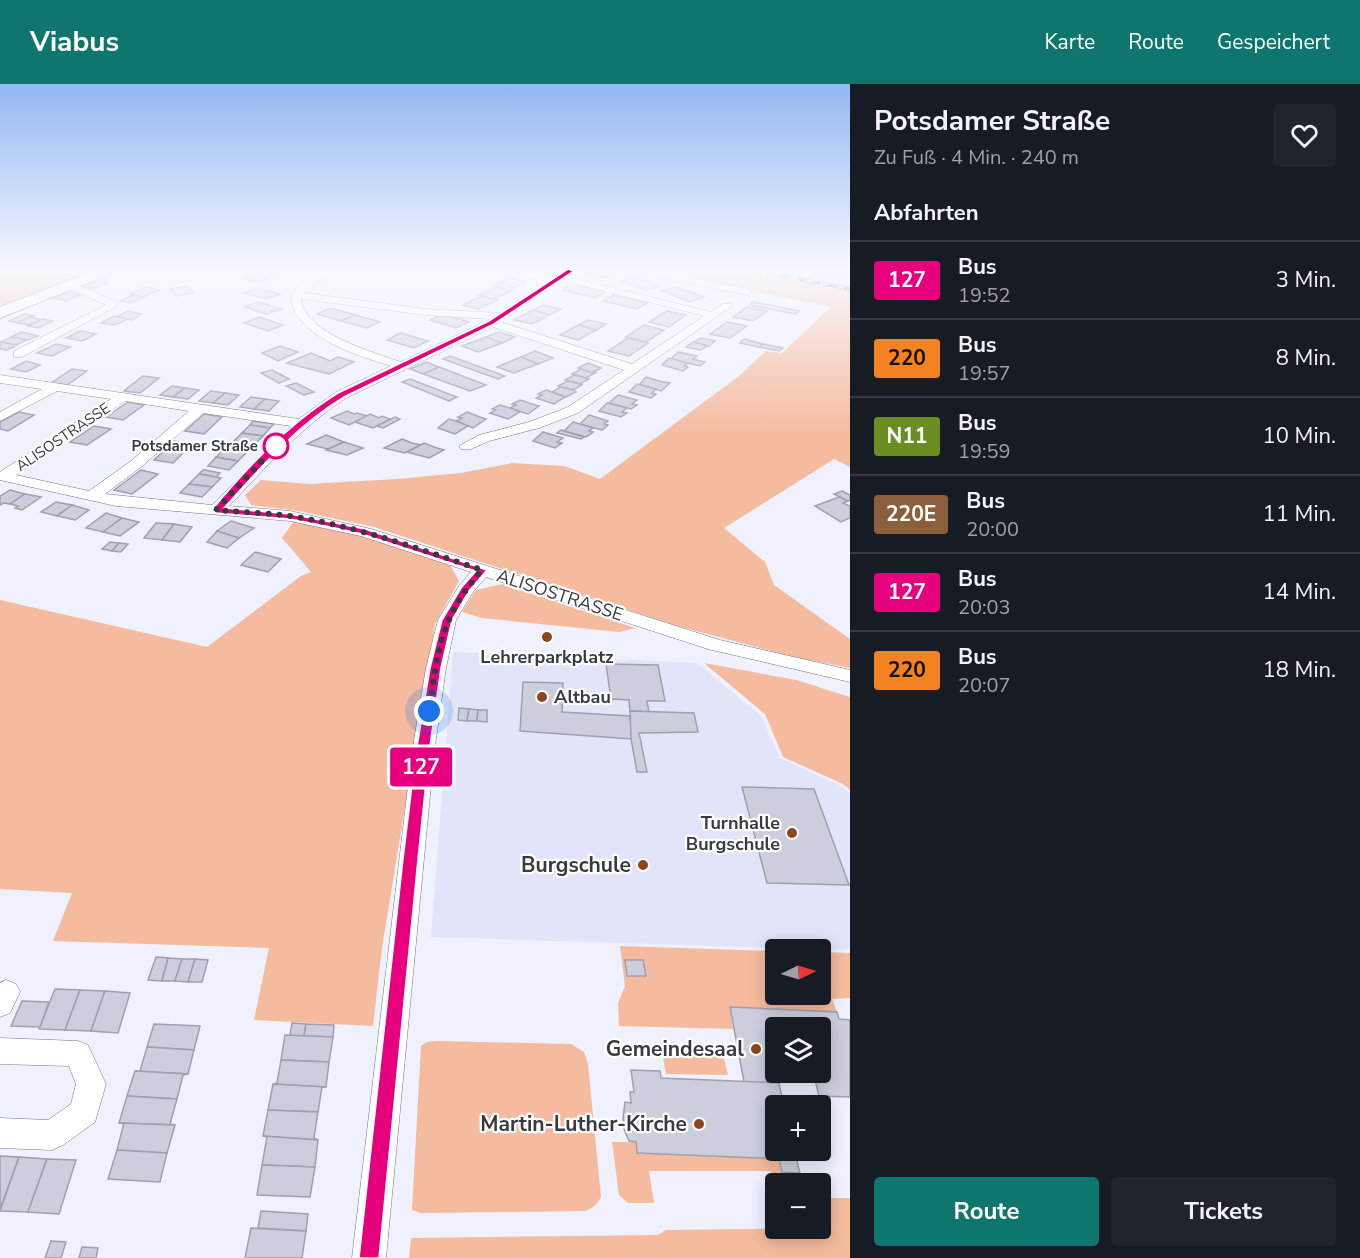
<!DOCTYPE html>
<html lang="de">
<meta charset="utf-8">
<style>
:root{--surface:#171b24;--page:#20242c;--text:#f1f3f6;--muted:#9ea1a6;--line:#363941;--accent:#0f766e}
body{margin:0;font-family:"Nunito Sans",sans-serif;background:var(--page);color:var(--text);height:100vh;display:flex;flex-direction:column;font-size:22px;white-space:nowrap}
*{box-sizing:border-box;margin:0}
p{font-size:20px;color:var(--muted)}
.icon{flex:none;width:33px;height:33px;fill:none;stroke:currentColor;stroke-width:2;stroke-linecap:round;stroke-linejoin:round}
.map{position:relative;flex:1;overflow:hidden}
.panel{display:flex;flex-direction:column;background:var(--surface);width:510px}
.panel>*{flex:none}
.badge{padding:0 12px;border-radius:4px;font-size:21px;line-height:39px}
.needle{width:39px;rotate:85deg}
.buttons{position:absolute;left:765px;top:855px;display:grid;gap:12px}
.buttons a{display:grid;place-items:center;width:66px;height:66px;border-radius:6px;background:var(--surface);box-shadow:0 3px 15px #0003;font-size:30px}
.you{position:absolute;width:30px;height:30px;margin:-15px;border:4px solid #fff;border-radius:50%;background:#1a73e8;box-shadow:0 0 0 9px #1a73e833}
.map>.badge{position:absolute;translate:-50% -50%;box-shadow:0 0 0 3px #fff}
h2{padding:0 24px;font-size:22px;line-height:54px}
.round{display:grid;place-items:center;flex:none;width:63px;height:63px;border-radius:6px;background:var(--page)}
.headline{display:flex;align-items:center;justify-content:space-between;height:102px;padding:0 24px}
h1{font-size:28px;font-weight:700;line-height:45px}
.button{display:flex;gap:12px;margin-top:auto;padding:12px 24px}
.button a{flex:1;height:69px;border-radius:6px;background:var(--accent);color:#fff;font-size:24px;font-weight:700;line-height:69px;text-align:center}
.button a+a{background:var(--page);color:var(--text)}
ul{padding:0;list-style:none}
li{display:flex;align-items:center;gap:18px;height:78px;padding:0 24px;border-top:2px solid var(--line)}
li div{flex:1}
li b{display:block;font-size:22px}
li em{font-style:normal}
li .badge{min-width:66px;font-weight:700;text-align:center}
header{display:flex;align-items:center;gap:36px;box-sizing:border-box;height:84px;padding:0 30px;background:var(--accent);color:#fff}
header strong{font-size:28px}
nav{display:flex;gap:33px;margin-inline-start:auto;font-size:21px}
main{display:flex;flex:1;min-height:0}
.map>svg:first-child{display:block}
.built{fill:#e2e4fa}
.green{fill:#f4bb9e}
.building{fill:#cccedc;stroke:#9fa0ae;stroke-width:1.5}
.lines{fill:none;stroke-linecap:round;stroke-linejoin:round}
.minor-casing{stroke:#747682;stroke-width:1}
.secondary-casing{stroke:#747682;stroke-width:2}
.minor{fill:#fff;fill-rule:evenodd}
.secondary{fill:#fff;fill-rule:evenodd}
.rail-casing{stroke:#55565c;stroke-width:4}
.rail{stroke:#fff;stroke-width:2;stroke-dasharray:8;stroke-linecap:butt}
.line{fill:#e6007e;stroke:#fff;stroke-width:1.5}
.walk{stroke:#393a3f;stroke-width:6;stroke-dasharray:0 10.8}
.stop-dot{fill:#fff;stroke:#e6007e;stroke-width:3}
.poi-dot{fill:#8c471d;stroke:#fff;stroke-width:2}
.labels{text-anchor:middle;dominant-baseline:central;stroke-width:4.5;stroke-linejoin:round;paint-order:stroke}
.far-street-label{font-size:15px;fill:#393a3f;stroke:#fff}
.far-stop-label{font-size:15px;font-weight:bold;fill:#393a3f;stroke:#fff;text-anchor:end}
.street-label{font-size:18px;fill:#393a3f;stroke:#fff}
.poi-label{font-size:18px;font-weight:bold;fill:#393a3f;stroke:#fff}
.near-poi-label{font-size:21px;font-weight:bold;fill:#393a3f;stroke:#fff;text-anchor:end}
</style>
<header>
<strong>Viabus</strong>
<nav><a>Karte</a><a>Route</a><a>Gespeichert</a></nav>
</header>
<main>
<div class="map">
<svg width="850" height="1174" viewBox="0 0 850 1174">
<rect width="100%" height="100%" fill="#eff1ff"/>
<!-- built -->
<g class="built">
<polygon points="746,187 850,187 850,207"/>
<polygon points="453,568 697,579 761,632 780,674 841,702 850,709 850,862 846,866 431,853"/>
</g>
<!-- green -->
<g class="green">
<polygon points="0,187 96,187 0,225"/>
<polygon points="649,187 746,187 850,207 850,383 834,375 724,444 765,478 774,501 850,555 850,584 798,574 674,541 374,443 299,427 251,421 245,411 261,396 308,400 397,395 461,389 512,379 564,382 600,395 739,292 766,267 782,269 831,223"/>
<polygon points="294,437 362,452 450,481 459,497 435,540 382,864 373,942 254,936 269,864 53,857 72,809 0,805 0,516 207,563 301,492 311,488 282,454"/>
<polygon points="503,500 635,544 619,548 482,534 462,528 476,506"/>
<polygon points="704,579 796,596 850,613 850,706 843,700 783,673 765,630"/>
<polygon points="620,862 775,867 776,910 820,910 821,868 850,869 850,914 832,915 837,928 730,923 733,945 619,942 618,919 625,902"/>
<path d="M436,957L571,960L584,968L588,980L601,1113C597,1121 592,1125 584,1127L420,1129L412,1126L421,962L427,958Z"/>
<polygon points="661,963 721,963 728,991 666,990"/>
<polygon points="612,1058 636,1058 637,1069 779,1075 782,1088 800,1089 801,1099 776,1100 775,1105 771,1087 649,1087 654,1119 628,1119 619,1111"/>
<polygon points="827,1114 850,1114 850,1174 409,1174 411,1154 658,1151 666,1146 820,1144 821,1117"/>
</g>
<!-- building -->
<g class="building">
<polygon points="265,187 279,191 257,198 243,194"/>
<polygon points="598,187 613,187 619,189 599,194 587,190"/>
<polygon points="633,193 652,199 659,203 645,206 619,197"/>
<polygon points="511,194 526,198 509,206 493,202"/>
<polygon points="97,197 107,199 93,205 82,202"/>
<polygon points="572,201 585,203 605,208 595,214 562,206"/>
<polygon points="187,202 194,209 176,212 170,205"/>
<polygon points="146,203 159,206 143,213 131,210"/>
<polygon points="497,203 512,207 494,215 478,211"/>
<polygon points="676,203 696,210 704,213 690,218 662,207"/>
<polygon points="258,204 280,210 266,215 244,209"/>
<polygon points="68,208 80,211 66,217 54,214"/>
<polygon points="134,211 144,213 130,219 120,217"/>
<polygon points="613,211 626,214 647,219 637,225 603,217"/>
<polygon points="482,212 498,216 478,225 463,221"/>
<polygon points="258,218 281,225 266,230 244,223"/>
<polygon points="753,218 799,227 795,230 749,221"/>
<polygon points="543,221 561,225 550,231 533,226"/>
<polygon points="747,223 767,227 753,237 733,233"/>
<polygon points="331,224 355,231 341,237 317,230"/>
<polygon points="533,226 550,231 532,240 514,236"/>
<polygon points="127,227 133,228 141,230 132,236 117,233"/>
<polygon points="667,227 686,231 669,243 649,238"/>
<polygon points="24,230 34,232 18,239 9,237"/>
<polygon points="442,230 469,238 456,244 430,236"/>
<polygon points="355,231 380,238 367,244 341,237"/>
<polygon points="114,232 128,235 115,241 101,239"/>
<polygon points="30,233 41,236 29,241 17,239"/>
<polygon points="259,233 283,241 268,247 244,239"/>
<polygon points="43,235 53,237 38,244 28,242"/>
<polygon points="588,236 606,240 596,246 578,241"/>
<polygon points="727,238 747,242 730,254 710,250"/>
<polygon points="578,241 596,246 578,256 560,251"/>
<polygon points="644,241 664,246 646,258 626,253"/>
<polygon points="80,247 86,248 96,250 82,257 66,254"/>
<polygon points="21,248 38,252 27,256 11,253"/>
<polygon points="499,248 515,253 502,259 486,253"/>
<polygon points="400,249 428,257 414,264 387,256"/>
<polygon points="12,253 26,256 16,261 1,258"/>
<polygon points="486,253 502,259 478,268 462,262"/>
<polygon points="628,254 648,259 629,272 608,267"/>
<polygon points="701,254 715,257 709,262 694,258"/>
<polygon points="744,255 763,260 759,263 740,259"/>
<polygon points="0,258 1,258 17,261 7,266 0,265"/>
<polygon points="693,258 694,258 707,262 701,266 686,263"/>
<polygon points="56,260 70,263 52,272 37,269"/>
<polygon points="763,260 783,264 779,267 759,263"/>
<polygon points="280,262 298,268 278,277 262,269"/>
<polygon points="535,267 553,274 538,280 521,273"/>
<polygon points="678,268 697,272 693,275 705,278 700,282 671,275"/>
<polygon points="311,269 330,277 338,273 354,278 329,290 287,279"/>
<polygon points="450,272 505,292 498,295 443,275"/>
<polygon points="521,273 538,280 514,289 497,283"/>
<polygon points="669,274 688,279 684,282 688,283 683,287 662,281"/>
<polygon points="26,277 40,281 26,288 11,285"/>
<polygon points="426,278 439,283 423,290 410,285"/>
<polygon points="588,279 601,284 592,289 578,284"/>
<polygon points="439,283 486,301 470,307 423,290"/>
<polygon points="72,285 87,287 67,301 51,299"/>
<polygon points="581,285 592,289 595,289 586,294 572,290"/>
<polygon points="272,286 289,295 279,299 261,289"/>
<polygon points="574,291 586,294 589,295 580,300 565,296"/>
<polygon points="143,292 159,294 140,309 124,307"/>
<polygon points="646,293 659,297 670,299 661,307 639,301"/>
<polygon points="410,295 457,313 449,317 402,298"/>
<polygon points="568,297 580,300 582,301 573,306 558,302"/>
<polygon points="296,299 314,308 304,311 286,302"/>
<polygon points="637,300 656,305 652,309 656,310 651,314 629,308"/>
<polygon points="172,302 185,304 173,313 160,311"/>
<polygon points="561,303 573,306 576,308 566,313 552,308"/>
<polygon points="185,304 199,306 188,315 173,313"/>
<polygon points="546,306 552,308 565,313 554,320 536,314 542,311 538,310"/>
<polygon points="211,307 225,309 213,319 199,317"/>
<polygon points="225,309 239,311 228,321 213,319"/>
<polygon points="618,311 637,316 632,320 637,321 631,325 609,319"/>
<polygon points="251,313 265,315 254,325 240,323"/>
<polygon points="265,315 279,317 269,327 254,325"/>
<polygon points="520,316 532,320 539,322 528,330 510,324 516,321 512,320"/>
<polygon points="128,318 144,321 123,336 106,333"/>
<polygon points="607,319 627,324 622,328 627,329 621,333 599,327"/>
<polygon points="500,321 510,324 520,328 508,335 490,329 496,326 492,325"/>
<polygon points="347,327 354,330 357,329 367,332 349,341 331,334"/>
<polygon points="19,328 34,331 8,347 0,345 0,338"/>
<polygon points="467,328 480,333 486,335 473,344 456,337 462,334 458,333"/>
<polygon points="204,330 222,333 204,350 185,347"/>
<polygon points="370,330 379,334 382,332 390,335 373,344 355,338"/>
<polygon points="589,331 608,337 604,340 608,341 602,346 580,340"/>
<polygon points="395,333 400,335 383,344 377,342"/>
<polygon points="449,335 456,337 468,342 455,350 438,344"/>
<polygon points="253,337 274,340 270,344 250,341"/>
<polygon points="573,338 593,344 589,347 593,348 586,353 564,347"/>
<polygon points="250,341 270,344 263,352 242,349"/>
<polygon points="94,342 111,345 87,361 70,358"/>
<polygon points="561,346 564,347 584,353 581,355 557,349"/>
<polygon points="543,348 563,354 557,358 562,359 555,364 533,357"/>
<polygon points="242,349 263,352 255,360 234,357"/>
<polygon points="326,351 344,358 328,365 307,360"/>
<polygon points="402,355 412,359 421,361 405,369 384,364"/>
<polygon points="174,357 192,360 173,379 154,376"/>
<polygon points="344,358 363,364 347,371 326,366"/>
<polygon points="424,359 434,363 444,366 429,374 407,368"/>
<polygon points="225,365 241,367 247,368 238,377 216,373"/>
<polygon points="216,373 238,377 229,386 208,382"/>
<polygon points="141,386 158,390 132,410 114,406"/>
<polygon points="203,386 205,386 220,389 216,393 199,390"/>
<polygon points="199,390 216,393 221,394 212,403 189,400"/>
<polygon points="189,400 212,403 202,413 180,409"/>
<polygon points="10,406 25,410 10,420 4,419 0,421 0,412"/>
<polygon points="842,407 850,411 850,416 848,417 834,410"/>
<polygon points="25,410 41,413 22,426 15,424 18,422 10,420"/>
<polygon points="839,413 848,417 843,419 850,422 850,434 841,438 815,422"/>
<polygon points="56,418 72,421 57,432 41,428"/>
<polygon points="72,421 89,426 75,436 57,432"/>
<polygon points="106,429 122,434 103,448 86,444"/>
<polygon points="122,434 139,438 120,452 103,448"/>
<polygon points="231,437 254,444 239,454 217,447"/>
<polygon points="156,439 174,440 162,456 144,454"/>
<polygon points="174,440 192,443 180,458 162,456"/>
<polygon points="217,447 239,454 227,464 207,458"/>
<polygon points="110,458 119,459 112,467 102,465"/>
<polygon points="119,459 128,460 121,468 112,467"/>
<polygon points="255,468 281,475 268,488 241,481"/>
<polygon points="606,580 658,581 665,617 647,617 649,628 630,627 629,616 611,615"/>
<polygon points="523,598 563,599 562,628 630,632 632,655 520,647"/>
<polygon points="459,624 469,625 467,637 458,636"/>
<polygon points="469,625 478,626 477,637 467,637"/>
<polygon points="478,626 487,626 487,638 477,637"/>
<polygon points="630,627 694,629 698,648 639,649 647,688 637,688 631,655"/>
<polygon points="742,703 814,705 849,801 767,799"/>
<polygon points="156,873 168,874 162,897 148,896"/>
<polygon points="168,874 182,875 175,897 162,897"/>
<polygon points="182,875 195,875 188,898 175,897"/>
<polygon points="195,875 208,876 202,898 188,898"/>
<polygon points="625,876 643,876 646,892 627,892"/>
<polygon points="55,905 80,906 65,946 39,945"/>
<polygon points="80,906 105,907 91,947 65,946"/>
<polygon points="105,907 130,909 118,949 91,947"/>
<polygon points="22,917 49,918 40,943 11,942"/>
<polygon points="730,923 837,928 839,935 850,936 850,1013 819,1012 813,988 820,988 820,944 776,944 775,986 779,999 744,998"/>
<polygon points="292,939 306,940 304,952 290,952"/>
<polygon points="154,940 200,942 194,966 147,963"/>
<polygon points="306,940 334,941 333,953 304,952"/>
<polygon points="285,951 333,953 329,978 281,976"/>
<polygon points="147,963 194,966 188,990 135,987 140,987"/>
<polygon points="281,976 329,978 326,1003 273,1000 277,999"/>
<polygon points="631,986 660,987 661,994 779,999 784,1022 776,1022 776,1066 794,1066 800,1089 782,1088 779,1075 637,1069 636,1058 629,1057 624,1045 623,1034 625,1018 631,1019 630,1008 634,1008"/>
<polygon points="135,987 188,990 183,991 177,1015 127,1012"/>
<polygon points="273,1000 326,1003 322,1003 318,1028 268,1026"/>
<polygon points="127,1012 177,1015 170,1040 175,1041 119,1039"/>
<polygon points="268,1026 318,1028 314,1054 318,1056 263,1052"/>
<polygon points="119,1039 175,1041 167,1069 117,1066 124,1039"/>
<polygon points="263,1052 318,1056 315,1083 262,1081 267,1053"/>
<polygon points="117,1066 167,1069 160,1098 108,1095"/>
<polygon points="0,1072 19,1073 0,1125"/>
<polygon points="19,1073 47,1075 28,1128 0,1127"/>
<polygon points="47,1075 76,1076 59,1130 28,1128"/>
<polygon points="262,1081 315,1083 310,1113 257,1111"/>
<polygon points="261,1127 308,1130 306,1147 258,1144"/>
<polygon points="251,1144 306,1147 302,1174 245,1174"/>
<polygon points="51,1157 66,1158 61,1174 45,1174"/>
<polygon points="82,1163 98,1164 96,1174 79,1174"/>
</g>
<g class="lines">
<!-- minor casing -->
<g class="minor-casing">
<g id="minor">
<path d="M325,187H339L314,199L304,209L426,225L500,229L549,197L485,190L480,187C505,187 529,190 553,191C561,192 567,187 576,187L569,193L711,228L723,220H731L732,222L578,329L539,344L489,357L471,365H461L459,362L479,351L529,338L568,323L624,286L493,243L346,314C300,344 266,383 229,422L290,427L371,445L720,556L850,586V598L708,565L486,493L473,508L456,536L446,584L434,669L386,1174H352L412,669L426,584L438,536L459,502L471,488L361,452L290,437L116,422L0,396V388L111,315L57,307L0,337V328L42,305L0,299V291L299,335L336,308L391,282C372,276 352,270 334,261C295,240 267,207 325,187ZM561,198L576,200L704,232L632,280L501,238ZM301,215L426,231L491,235L401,278C373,268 305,250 301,215ZM125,317L189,327L131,377L89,407L16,391ZM203,329L291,342L212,421L105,410L141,383Z"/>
<polygon points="639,187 657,187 747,205 752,208 747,211 644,190"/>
<polygon points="70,198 115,217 117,222 22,273 14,273 14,267 106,221 66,203 65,201"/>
<polygon points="6,896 16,900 20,908 10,929 0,933 0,899"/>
<polygon points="0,954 78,957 88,961 106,1000 95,1038 63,1061 52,1066 0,1064 0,1034 48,1036 71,1020 76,1000 69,982 0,980"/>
</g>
</g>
<!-- secondary casing -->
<g class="secondary-casing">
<polygon id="secondary" points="93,187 112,187 110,190 0,234 0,223"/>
</g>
<!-- minor -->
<use href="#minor" class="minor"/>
<!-- secondary -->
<use href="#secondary" class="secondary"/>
<!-- rail casing -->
<g class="rail-casing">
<polyline id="rail" points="758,187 850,205"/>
</g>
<!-- rail -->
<use href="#rail" class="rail"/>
</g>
<!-- sky -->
<linearGradient id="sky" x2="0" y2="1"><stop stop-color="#93b7f1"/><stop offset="0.53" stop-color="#f8f9ff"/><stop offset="1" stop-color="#f8f9ff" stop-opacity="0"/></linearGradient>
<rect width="850" height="351" fill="url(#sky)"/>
<!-- line -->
<path class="line" d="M568,185L574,187L494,240L344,313C296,342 261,383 224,424L290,430L365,445L487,486L469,507L452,536L441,584L429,669L418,775L379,1174H359L403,775L416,669L430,584L442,536L461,504L476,487L362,450L326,442L290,435L216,429L212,426C247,383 291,338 338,309L489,237Z"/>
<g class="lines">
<!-- walk -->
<path class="walk" d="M276,362L216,426C241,428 266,429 290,432C356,442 419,465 482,486C440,534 438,566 429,627"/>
</g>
<!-- markers -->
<circle class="stop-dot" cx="276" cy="362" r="12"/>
<g class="poi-dot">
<circle cx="547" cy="553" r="6"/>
<circle cx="542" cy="613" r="6"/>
<circle cx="792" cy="749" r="6"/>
<circle cx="643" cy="781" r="6"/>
<circle cx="756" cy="965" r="6"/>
<circle cx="699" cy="1040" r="6"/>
</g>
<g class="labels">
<!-- far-street labels -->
<g class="far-street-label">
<text transform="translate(63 353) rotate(-34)">ALISOSTRASSE</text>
</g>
<!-- far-stop labels -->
<g class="far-stop-label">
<text x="258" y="362">Potsdamer Straße</text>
</g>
<!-- street labels -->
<g class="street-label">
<text transform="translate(560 511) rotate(18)">ALISOSTRASSE</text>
</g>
<!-- poi labels -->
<g class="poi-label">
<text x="547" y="573">Lehrerparkplatz</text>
<text x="554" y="613" text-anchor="start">Altbau</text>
<text x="780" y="739" text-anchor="end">Turnhalle<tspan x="780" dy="21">Burgschule</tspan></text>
</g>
<!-- near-poi labels -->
<g class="near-poi-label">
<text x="631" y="781">Burgschule</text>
<text x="744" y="965">Gemeindesaal</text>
<text x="687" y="1040">Martin-Luther-Kirche</text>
</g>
</g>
</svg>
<div class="buttons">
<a><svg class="needle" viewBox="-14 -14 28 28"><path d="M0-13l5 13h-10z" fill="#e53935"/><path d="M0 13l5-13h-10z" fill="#9ea1a6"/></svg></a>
<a><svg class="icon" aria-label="layers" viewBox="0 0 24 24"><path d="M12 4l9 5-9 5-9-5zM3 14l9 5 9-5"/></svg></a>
<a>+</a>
<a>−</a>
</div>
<div class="you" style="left:429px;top:627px"></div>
<b class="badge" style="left:421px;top:683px;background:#e6007e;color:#fff">127</b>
</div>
<section class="panel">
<div class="headline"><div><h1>Potsdamer Straße</h1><p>Zu Fuß · 4 Min. · 240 m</p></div><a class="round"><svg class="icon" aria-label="heart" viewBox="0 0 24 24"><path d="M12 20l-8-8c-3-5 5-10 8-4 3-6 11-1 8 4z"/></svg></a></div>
<h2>Abfahrten</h2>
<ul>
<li><span class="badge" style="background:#e6007e;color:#fff">127</span><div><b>Bus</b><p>19:52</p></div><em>3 Min.</em></li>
<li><span class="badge" style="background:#f58220;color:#111">220</span><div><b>Bus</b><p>19:57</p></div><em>8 Min.</em></li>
<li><span class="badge" style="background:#6b8e23;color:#fff">N11</span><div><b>Bus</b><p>19:59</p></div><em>10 Min.</em></li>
<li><span class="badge" style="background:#8b5e3c;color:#fff">220E</span><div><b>Bus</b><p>20:00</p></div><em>11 Min.</em></li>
<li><span class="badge" style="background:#e6007e;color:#fff">127</span><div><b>Bus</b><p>20:03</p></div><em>14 Min.</em></li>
<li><span class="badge" style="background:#f58220;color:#111">220</span><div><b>Bus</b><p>20:07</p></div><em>18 Min.</em></li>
</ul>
<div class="button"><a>Route</a><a>Tickets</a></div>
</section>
</main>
